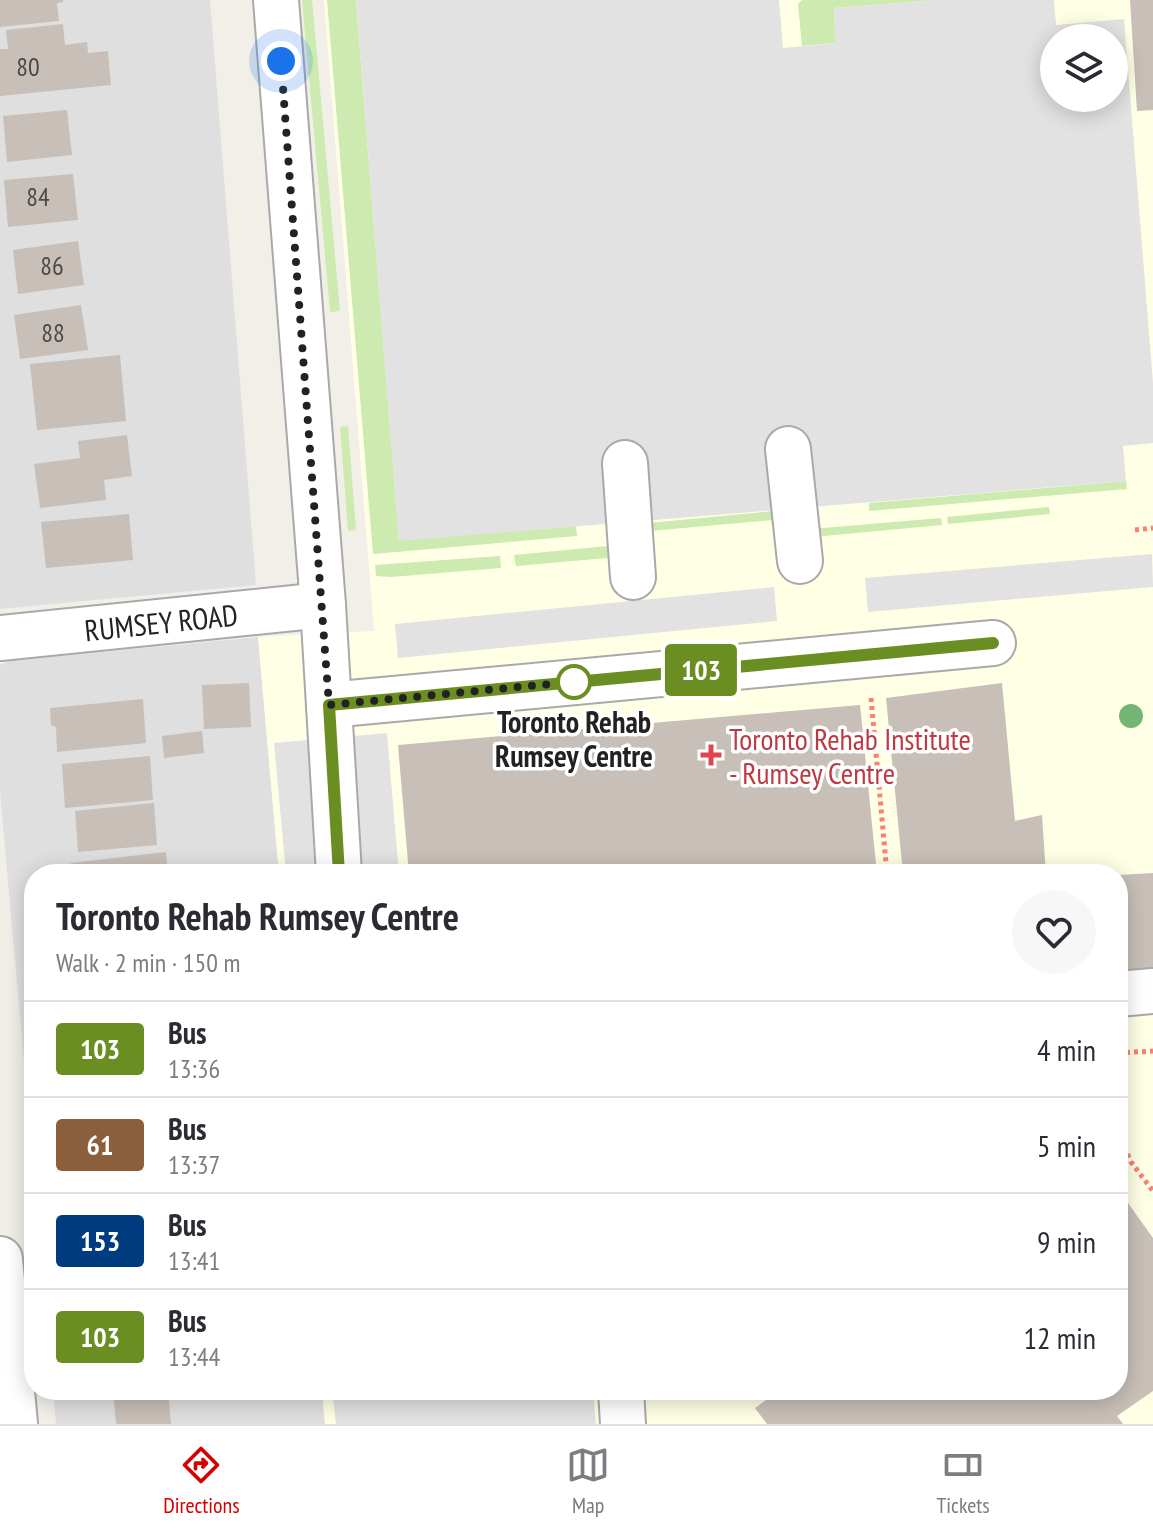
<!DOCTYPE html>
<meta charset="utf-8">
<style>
:root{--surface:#fff;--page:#f7f7f7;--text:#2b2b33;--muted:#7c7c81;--line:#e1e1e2;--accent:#d40000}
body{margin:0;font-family:"PT Sans Narrow",sans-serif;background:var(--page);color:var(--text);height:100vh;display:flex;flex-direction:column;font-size:30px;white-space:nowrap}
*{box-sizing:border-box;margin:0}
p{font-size:26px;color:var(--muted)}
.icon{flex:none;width:44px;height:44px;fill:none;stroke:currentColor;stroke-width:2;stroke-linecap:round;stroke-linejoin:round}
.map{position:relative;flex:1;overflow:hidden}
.sheet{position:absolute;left:24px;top:864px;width:1104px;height:536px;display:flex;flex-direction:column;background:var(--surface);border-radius:32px;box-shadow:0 4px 20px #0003}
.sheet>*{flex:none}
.badge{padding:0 16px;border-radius:6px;font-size:28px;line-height:52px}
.fabs{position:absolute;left:1040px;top:24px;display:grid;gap:16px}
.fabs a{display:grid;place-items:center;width:88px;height:88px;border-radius:50%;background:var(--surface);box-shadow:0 4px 20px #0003;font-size:40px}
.you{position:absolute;width:40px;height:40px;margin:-20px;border:6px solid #fff;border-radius:50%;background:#1a73e8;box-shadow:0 0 0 12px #1a73e833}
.map>.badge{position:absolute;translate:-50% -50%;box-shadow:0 0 0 4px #fff}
.round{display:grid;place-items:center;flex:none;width:84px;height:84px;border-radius:42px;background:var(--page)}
.overview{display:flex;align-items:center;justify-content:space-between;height:136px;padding:0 32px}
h1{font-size:38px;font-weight:700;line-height:60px}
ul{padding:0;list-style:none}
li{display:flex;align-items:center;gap:24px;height:96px;padding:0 32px;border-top:2px solid var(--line)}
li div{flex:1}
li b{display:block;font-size:30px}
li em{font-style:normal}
li .badge{min-width:88px;font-weight:700;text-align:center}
.menu{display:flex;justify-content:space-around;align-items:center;height:112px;border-top:2px solid var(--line);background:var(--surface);font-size:22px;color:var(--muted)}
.menu a{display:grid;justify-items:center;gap:4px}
.menu .current{color:var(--accent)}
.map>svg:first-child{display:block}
.residential{fill:#e0dfdf}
.education{fill:#ffffe5;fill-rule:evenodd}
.grass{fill:#cdebb0}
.parking{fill:#e2e2e2;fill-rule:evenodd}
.building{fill:#c7bfb8}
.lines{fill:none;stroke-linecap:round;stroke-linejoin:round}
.minor-casing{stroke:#a9a9a9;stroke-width:48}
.path{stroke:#fa8072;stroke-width:5;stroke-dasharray:4 4;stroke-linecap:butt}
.minor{stroke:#fff;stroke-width:44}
.tree{fill:#74b475}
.line-casing{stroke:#fff;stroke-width:18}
.line{stroke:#6b8e23;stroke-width:12}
.walk{stroke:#222;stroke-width:8;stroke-dasharray:0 14.4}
.stop-dot{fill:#fff;stroke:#6b8e23;stroke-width:4}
.health-dot{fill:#e0444e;stroke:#fff;stroke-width:3}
.labels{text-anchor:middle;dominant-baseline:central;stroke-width:7;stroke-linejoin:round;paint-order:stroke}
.number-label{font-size:26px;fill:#4b4948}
.street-label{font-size:30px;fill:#222;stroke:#fff}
.stop-label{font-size:30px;font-weight:bold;fill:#222;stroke:#fff}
.health-label{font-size:30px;fill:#be3a42;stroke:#fff;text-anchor:start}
</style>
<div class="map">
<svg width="1153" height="1424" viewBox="0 0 1153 1424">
<rect width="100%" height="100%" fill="#f2efe9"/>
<!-- residential -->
<g class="residential">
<polygon points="0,0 210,0 256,585 0,609"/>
<polygon points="258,637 279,874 34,874 34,1174 0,792 0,665 9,661"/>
<polygon points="53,1390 322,1390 325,1424 56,1424"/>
</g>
<!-- education -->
<path class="education" d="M324,0H1153V1424H325L322,1390H1118V874H279L258,637L374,631ZM1054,38H1114V98H1054Z"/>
<!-- grass -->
<g class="grass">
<polygon points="302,0 312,0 340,311 330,312"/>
<polygon points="327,0 356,0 399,540 576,526 577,536 373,554"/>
<polygon points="802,0 938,0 834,8 836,43 802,46 798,4"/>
<polygon points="348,426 356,530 348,531 340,427"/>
<polygon points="1126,481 1127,489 869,511 869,503"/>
<polygon points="1049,507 1050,514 948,524 947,517"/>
<polygon points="784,510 785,519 639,532 638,524"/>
<polygon points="941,518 942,525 824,536 817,535 811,529"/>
<polygon points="618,545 613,554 607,558 516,566 514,555"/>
<polygon points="500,556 501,568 391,577 376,576 375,565"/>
</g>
<!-- parking -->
<g class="parking">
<path d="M356,0H779L783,48L836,43L834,8L938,0H1054L1056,25L1124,19L1153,383V443L1123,446L1126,481L399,541ZM1054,38H1114V98H1054Z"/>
<polygon points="1152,554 1153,587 868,612 865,578"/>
<polygon points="774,587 777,621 398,658 395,624"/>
<polygon points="387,733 399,874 286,874 274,743"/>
<polygon points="332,1390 593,1390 596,1424 336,1424"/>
</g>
<!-- building -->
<g class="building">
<polygon points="0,0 63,0 63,2 57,3 59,21 0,27"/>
<polygon points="1130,0 1153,0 1153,110 1137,111"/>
<polygon points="63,24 65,45 87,42 88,53 108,51 111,85 0,96 0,49 8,49 6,30"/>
<polygon points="67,110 72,155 7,162 3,116"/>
<polygon points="73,174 78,220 8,227 4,180"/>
<polygon points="78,241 84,285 18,294 13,250"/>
<polygon points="81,305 88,350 20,359 14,315"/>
<polygon points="120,355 126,421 37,430 30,364"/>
<polygon points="127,435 132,476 104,480 106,500 40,508 34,464 80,458 78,441"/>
<polygon points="129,514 133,560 46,568 41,522"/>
<polygon points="249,683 251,727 204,729 202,685"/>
<polygon points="1002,683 1015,821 1042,815 1046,874 903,874 886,698"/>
<polygon points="143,699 146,743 57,752 56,727 51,725 50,708"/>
<polygon points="860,705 877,874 409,874 398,745"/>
<polygon points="202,731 204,753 164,758 162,736"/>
<polygon points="150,756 153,800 65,808 62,764"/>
<polygon points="154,803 157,845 78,852 75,811"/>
<polygon points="166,852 168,874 72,874 71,863"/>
<polygon points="1153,873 1153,1001 1118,1005 1118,875"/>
<polygon points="1118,1189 1153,1238 1153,1391 1117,1416 1123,1424 767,1424 755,1408 780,1390 1118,1390"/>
<polygon points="113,1390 168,1390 171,1424 116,1424"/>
<polygon points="270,1390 320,1390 320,1392 271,1397"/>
</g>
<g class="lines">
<!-- minor casing -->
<g class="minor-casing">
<g id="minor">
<polyline points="276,0 323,605 339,874"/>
<polyline points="788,449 800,561"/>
<polyline points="625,463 633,577"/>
<polyline points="0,638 323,605"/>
<polyline points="329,705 993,643"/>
<polyline points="1118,994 1153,991"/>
<polyline points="0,1259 15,1424"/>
<polyline points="621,1390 623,1424"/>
</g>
</g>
<!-- path -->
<g class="path">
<polyline points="1135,530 1153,528"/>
<polyline points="871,698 887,874"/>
<polyline points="1118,1053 1153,1051"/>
<polyline points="1118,1132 1131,1162 1153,1191"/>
</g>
<!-- minor -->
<use href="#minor" class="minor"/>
</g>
<!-- trees -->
<circle class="tree" cx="1131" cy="716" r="12"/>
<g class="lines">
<!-- line casing -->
<g class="line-casing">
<polyline id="line" points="339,874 329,705 993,643"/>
</g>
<!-- line -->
<use href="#line" class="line"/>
<!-- walk -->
<polyline class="walk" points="281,61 329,705 582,681 574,682"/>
</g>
<!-- markers -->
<circle class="stop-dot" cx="574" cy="682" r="16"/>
<path class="health-dot" d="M707 743h8v8h8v8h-8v8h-8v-8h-8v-8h8z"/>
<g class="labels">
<!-- number labels -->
<g class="number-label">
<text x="28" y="66">80</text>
<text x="38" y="196">84</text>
<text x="52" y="265">86</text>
<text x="53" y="332">88</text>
</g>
<!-- street labels -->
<g class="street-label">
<text transform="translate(161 622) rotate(-6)">RUMSEY ROAD</text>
</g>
<!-- stop labels -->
<g class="stop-label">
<text x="574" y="721">Toronto Rehab<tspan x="574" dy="34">Rumsey Centre</tspan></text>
</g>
<!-- health labels -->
<g class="health-label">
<text x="729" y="738">Toronto Rehab Institute<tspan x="729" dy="34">- Rumsey Centre</tspan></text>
</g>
</g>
</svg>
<div class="fabs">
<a><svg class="icon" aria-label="layers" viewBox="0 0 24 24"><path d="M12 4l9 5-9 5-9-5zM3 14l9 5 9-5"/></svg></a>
</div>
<div class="you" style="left:281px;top:61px"></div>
<b class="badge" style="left:701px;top:670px;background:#6b8e23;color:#fff">103</b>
<section class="sheet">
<div class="overview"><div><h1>Toronto Rehab Rumsey Centre</h1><p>Walk · 2 min · 150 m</p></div><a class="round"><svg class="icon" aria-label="heart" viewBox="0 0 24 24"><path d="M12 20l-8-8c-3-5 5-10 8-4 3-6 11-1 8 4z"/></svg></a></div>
<ul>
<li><span class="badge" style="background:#6b8e23;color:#fff">103</span><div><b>Bus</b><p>13:36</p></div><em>4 min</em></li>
<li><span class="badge" style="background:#8b5e3c;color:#fff">61</span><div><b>Bus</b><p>13:37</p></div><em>5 min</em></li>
<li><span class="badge" style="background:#003b80;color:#fff">153</span><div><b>Bus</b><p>13:41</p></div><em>9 min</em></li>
<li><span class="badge" style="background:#6b8e23;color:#fff">103</span><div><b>Bus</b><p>13:44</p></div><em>12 min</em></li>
</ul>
</section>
</div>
<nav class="menu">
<a class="current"><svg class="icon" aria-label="directions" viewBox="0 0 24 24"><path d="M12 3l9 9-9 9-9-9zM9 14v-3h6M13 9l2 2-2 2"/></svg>Directions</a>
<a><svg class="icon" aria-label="map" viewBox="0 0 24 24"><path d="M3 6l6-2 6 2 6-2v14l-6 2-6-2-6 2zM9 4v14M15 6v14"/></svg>Map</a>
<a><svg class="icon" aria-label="tickets" viewBox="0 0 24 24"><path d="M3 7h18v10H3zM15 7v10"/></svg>Tickets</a>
</nav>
